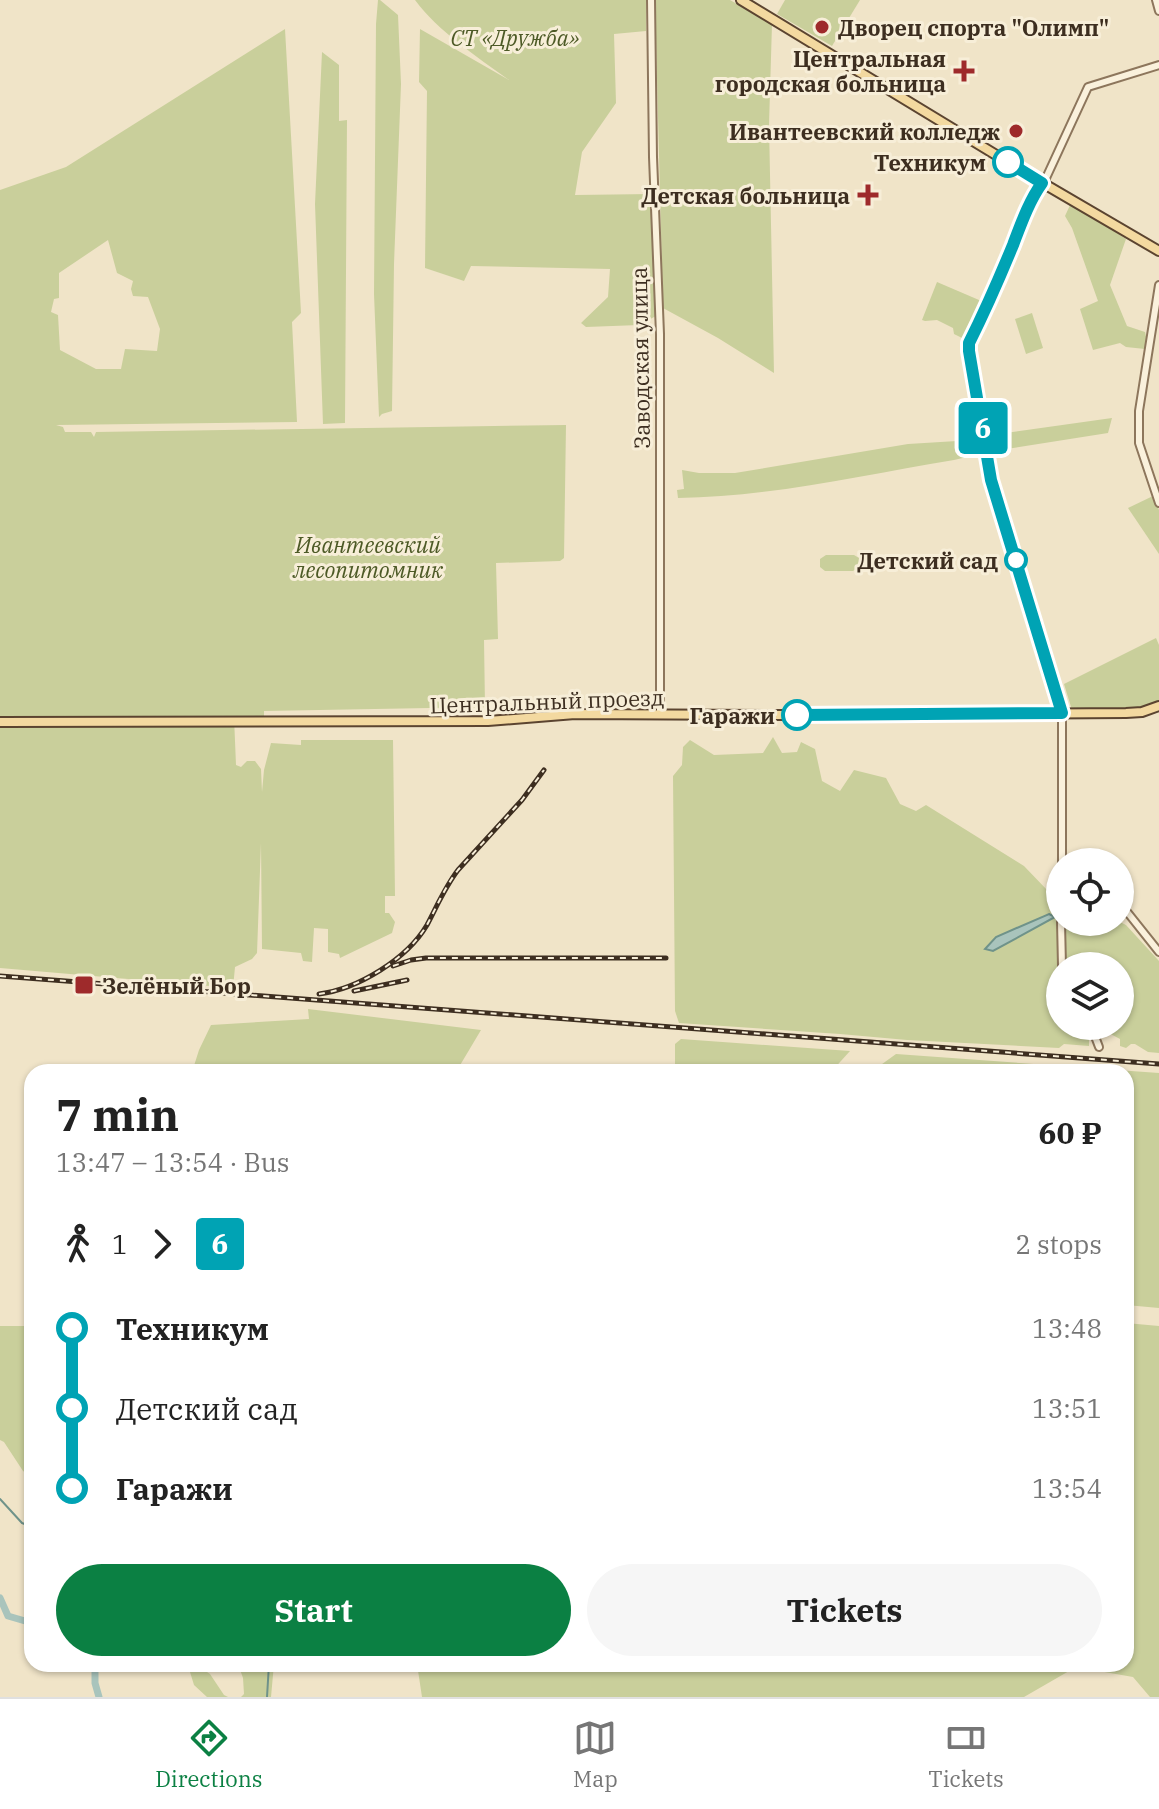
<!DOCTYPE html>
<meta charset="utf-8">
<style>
:root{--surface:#fff;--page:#f6f6f6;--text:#222;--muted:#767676;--line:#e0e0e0;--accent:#0b8043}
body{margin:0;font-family:"IBM Plex Serif",serif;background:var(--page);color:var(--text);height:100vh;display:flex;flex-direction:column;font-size:30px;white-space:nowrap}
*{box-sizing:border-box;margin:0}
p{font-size:26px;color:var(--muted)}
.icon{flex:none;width:44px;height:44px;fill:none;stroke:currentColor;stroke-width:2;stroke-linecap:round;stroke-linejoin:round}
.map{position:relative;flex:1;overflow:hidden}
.drawer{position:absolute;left:24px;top:1064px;width:1110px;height:608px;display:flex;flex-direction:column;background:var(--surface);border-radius:24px;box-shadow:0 2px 6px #0004}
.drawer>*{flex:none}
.badge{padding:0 16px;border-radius:6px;font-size:28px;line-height:52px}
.tools{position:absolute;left:1046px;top:848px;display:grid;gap:16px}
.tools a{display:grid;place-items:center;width:88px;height:88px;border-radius:50%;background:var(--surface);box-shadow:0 2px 6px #0004;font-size:40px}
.map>.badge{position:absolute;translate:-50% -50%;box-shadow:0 0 0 4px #fff}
.legs{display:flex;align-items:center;gap:12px;height:88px;padding:0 32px;font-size:26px}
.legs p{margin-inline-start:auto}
.summary{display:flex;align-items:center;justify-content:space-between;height:136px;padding:0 32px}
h1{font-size:44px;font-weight:800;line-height:60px}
.button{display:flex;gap:16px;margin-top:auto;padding:16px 32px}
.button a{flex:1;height:92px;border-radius:48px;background:var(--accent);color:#fff;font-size:32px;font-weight:800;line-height:92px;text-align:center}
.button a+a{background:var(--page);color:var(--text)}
ul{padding:0 32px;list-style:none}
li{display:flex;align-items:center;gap:28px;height:80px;font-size:30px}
li i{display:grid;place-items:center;width:12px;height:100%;margin:0 10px;background:currentColor}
li i::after{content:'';width:20px;height:20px;margin:-10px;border:6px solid;border-radius:50%;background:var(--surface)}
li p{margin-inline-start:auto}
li:first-child i{background:linear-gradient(#0000 50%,currentColor 0)}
li:last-child i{background:linear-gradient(currentColor 50%,#0000 0)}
.menu{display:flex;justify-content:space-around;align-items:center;height:112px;border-top:2px solid var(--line);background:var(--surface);font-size:22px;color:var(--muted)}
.menu a{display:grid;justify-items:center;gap:4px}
.menu .on{color:var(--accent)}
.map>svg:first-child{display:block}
.green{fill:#c9cf9b;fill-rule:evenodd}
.water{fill:#a9c4bc;stroke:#6f938a;stroke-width:2}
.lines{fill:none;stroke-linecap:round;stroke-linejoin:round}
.stream{stroke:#6f938a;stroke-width:2}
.river{stroke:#a9c4bc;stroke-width:7}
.minor-casing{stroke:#8d765c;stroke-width:10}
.major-casing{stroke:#5b4430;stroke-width:12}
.minor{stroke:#faf1dc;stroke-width:6}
.major{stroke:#f3d9a0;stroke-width:8}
.rail-casing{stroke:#3d2e20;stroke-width:5}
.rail{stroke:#f7eed8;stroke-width:2;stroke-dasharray:6;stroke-linecap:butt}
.line-1-casing{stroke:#fff;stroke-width:18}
.line-1{stroke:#00a3b4;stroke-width:12}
.poi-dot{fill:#9e2a2b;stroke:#f7eed8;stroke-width:3}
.stop-1-dot{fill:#fff;stroke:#00a3b4;stroke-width:4}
.labels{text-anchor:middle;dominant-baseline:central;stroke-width:6;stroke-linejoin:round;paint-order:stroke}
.poi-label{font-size:22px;font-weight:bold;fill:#3d2e20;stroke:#f7eed8;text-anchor:end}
.park-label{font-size:22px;font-style:italic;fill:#4d5a26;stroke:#f7eed8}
.stop-label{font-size:22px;font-weight:bold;fill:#3d2e20;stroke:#f7eed8;text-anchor:end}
.street-label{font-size:22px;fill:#3d2e20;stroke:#f7eed8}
</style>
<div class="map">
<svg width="1159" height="1697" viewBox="0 0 1159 1697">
<rect width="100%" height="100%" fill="#f0e4c8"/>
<!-- green -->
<g class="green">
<polygon points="378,0 380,0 398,15 401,84 394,264 392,411 382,414 379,417 374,294 376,24"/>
<path d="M415,0H646V31L614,34L616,103L582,152L575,195L652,194L656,316L639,325L586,327L581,323L608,297L610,269L471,266L464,281L425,268L427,91L419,82L420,29L509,80C476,56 439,32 415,0Z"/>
<polygon points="655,0 730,0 772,24 769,125 774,373 718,338 663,308"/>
<polygon points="785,0 860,0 832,46 777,14"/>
<path d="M285,29L301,313L292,322L297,422L56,425L63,427L65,432H91L94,437L96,432L566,425L564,558L560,561L496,563L498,639L484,640L485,707L264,711V717H234L236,765L241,767L247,761H255L261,769L262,792L264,770L271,743L301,745V740H393L395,896H385V913H389L395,922L392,933L340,958L339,954L328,952V929L314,928L312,962L303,961L301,953L262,949L261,843L257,953L252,959L235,967L233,988L0,968V190L66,167ZM108,240L117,273L133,281L131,289L133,296L148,297L160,329L157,351L125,349L121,369H96L60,350L58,315L51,312L54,299L59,298V273Z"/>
<polygon points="322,52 339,65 339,121 347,120 345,423 323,424 315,204"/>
<polygon points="1071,203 1126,239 1110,285 1127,326 1145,332 1147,341 1145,349 1126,347 1120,343 1093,350 1080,309 1098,301 1072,228 1065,216"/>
<polygon points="937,282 986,303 968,341 954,334 953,328 937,320 925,321 922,320"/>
<polygon points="1032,313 1043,348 1026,354 1015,319"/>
<polygon points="1112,418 1108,433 994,451 991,435"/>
<path d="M977,437L980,454L954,460C863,475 770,497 678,498L677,490L684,489L682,470L699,473H735L908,444L957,441Z"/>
<polygon points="1153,496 1159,510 1159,554 1128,508"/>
<polygon points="826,555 854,555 859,558 860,566 853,571 825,571 820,567 820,559"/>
<polygon points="1156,638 1159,645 1159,701 1141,708 1072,710 1064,684"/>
<polygon points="773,737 782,753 797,752 801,742 815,749 822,781 840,791 854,770 886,778 900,804 916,811 926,805 1024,866 1048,891 1060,915 1060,922 1120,922 1126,925 1159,961 1159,1053 1148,1052 1135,1044 1131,1044 1126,1048 1120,1046 1120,1039 1105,1031 1101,1026 1120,1026 1120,966 1060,966 1060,1026 1084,1026 1089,1040 1089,1046 1064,1044 1059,1048 907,1040 840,1034 679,1023 675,1011 673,776 682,765 683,747 690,740 714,755 763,753"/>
<polygon points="308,1009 481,1030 456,1072 192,1072 199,1050 211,1025 309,1019"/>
<polygon points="681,1039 850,1051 831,1072 675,1072 675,1044"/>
<polygon points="896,1054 1159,1073 1159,1308 1126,1305 1126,1072 871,1072"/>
<polygon points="1126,1323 1159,1326 1159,1697 1150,1697 1133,1677 1076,1667 1024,1697 422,1697 417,1664 1126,1664"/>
<polygon points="0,1326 32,1326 32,1477 23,1471 4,1442 0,1440"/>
<polygon points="238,1664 274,1664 271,1697 241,1697 244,1694 243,1678"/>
<polygon points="198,1666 210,1674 224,1695 228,1697 207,1697 194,1685 190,1672"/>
</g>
<!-- water -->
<polygon class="water" points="1049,914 1055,917 993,951 985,949 996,937"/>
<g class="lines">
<!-- stream -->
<g class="stream">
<polyline points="0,1499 22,1523 32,1527"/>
<polyline points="267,1697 269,1664"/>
</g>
<!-- river -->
<g class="river">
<polyline points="0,1598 8,1616 32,1623"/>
<polyline points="95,1664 95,1683 99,1697"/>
</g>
<!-- minor casing -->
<g class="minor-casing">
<g id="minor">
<polyline points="651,0 653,157 660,334 660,715"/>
<polyline points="1156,0 1159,11"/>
<polyline points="1159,285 1139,411 1139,443 1159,503"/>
<polyline points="1062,862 1062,708 990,476 969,348 969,343 990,301 1028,208 1037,190 1046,178 1088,87 1159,65"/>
<polyline points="1120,903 1159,952"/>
<polyline points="1061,922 1062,966"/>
<polyline points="1091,1026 1099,1047"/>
</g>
</g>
<!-- major casing -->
<g class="major-casing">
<g id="major">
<polyline points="741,0 1034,178 1159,251"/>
<polyline points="0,722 488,721 575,714 778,715 1126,713 1142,712 1159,706"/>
</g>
</g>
<!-- minor -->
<use href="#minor" class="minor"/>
<!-- major -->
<use href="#major" class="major"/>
<!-- rail casing -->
<g class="rail-casing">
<g id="rail">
<polyline points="393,966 411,960 426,958 666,958"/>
<polyline points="0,976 1159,1064"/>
<polyline points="354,991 407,980"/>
<path d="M319,994C358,989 407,959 427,925C437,906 445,887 458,870L522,800L544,770"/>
</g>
</g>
<!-- rail -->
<use href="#rail" class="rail"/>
</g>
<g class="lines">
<!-- line-1 casing -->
<g class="line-1-casing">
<path id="line-1" d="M797,715L1062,713L991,480L969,351V343C985,311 999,279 1013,245C1021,224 1029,201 1042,183L1008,162"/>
</g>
<!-- line-1 -->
<use href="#line-1" class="line-1"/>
</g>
<!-- markers -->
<g class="poi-dot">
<circle cx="822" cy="27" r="8"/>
<path d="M960 59h8v8h8v8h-8v8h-8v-8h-8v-8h8z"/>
<circle cx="1016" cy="131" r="8"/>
<path d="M864 183h8v8h8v8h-8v8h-8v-8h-8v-8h8z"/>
<rect x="74" y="975" width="20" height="20" rx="4"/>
</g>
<g class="stop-1-dot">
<circle cx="1008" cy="162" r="14"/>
<circle cx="1016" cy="560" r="10"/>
<circle cx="797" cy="715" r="14"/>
</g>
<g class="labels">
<!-- poi labels -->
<g class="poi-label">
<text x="838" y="27" text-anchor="start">Дворец спорта "Олимп"</text>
<text x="946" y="58">Центральная<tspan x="946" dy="25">городская больница</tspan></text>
<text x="1000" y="131">Ивантеевский колледж</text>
<text x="850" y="195">Детская больница</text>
<text x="102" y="985" text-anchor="start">Зелёный Бор</text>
</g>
<!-- park labels -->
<g class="park-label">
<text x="515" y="37">СТ «Дружба»</text>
<text x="368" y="544">Ивантеевский<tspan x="368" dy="25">лесопитомник</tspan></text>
</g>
<!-- stop labels -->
<g class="stop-label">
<text x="986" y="162">Техникум</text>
<text x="998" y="560">Детский сад</text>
<text x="775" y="715">Гаражи</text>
</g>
<!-- street labels -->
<g class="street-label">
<text transform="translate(640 358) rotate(-91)">Заводская улица</text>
<text transform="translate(547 701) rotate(-2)">Центральный проезд</text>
</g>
</g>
</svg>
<div class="tools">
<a><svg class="icon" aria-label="locate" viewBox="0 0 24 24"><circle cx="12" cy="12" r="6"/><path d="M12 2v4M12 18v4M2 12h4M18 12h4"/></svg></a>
<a><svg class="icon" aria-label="layers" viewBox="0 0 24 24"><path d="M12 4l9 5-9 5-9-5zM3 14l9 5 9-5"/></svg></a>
</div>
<b class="badge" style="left:983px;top:428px;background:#00a3b4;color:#fff">6</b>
<section class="drawer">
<div class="summary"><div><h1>7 min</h1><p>13:47 – 13:54 · Bus</p></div><b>60 ₽</b></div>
<div class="legs"><svg class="icon" aria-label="walk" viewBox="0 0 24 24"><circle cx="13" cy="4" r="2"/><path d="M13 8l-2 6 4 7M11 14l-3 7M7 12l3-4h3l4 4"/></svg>1<svg class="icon" aria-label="forward" viewBox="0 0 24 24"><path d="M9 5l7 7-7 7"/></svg><b class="badge" style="background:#00a3b4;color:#fff">6</b><p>2 stops</p></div>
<ul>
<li><i style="color:#00a3b4"></i><b>Техникум</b><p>13:48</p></li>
<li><i style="color:#00a3b4"></i><span>Детский сад</span><p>13:51</p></li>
<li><i style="color:#00a3b4"></i><b>Гаражи</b><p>13:54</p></li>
</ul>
<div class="button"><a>Start</a><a>Tickets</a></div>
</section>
</div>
<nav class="menu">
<a class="on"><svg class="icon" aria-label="directions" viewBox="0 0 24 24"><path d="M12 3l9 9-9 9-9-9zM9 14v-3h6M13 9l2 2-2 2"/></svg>Directions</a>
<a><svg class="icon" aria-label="map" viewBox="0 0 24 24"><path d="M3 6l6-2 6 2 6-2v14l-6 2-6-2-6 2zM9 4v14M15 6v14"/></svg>Map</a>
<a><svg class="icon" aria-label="tickets" viewBox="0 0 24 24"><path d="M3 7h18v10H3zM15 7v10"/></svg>Tickets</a>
</nav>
